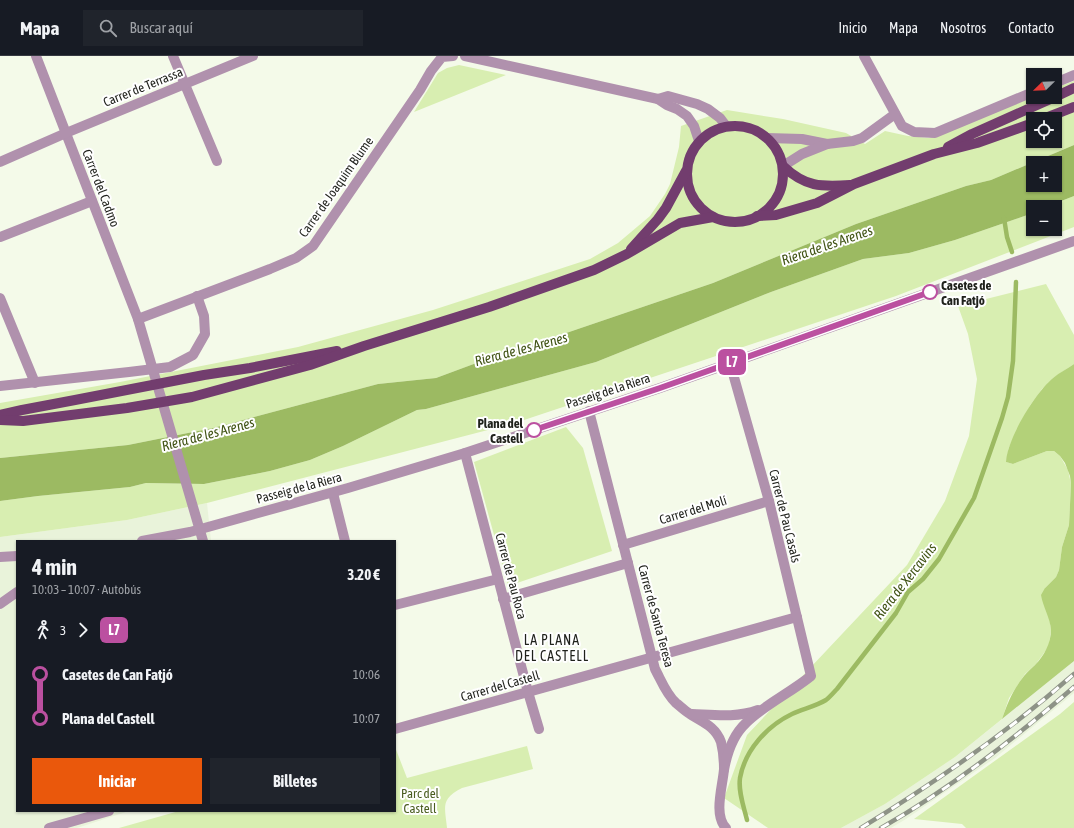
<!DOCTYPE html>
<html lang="es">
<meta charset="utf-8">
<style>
:root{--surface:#171b24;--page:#20242c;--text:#f1f3f6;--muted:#9ea1a6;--line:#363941;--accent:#ea580c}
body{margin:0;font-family:"Asap Condensed",sans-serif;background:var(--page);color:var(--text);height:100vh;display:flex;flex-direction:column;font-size:15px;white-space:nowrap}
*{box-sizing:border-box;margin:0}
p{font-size:13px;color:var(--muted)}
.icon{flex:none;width:22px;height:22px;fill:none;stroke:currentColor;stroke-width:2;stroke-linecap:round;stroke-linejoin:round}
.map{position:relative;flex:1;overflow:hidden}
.panel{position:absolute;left:16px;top:484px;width:380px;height:272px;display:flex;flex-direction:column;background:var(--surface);border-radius:0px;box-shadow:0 1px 3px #0004}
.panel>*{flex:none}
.badge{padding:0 8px;border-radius:6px;font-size:14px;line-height:26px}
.needle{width:26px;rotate:247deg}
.buttons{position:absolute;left:1026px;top:12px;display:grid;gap:8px}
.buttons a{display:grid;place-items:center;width:36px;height:36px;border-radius:0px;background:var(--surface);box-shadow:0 1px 3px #0004;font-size:20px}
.map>.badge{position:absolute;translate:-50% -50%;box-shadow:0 0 0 2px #fff}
.legs{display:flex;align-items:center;gap:6px;height:44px;padding:0 16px;font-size:13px}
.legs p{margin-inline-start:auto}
.summary{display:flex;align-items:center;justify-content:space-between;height:68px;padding:0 16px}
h1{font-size:22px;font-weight:700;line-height:30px}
.action{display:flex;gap:8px;margin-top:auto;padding:8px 16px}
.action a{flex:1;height:46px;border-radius:0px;background:var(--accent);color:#fff;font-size:16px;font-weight:700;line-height:46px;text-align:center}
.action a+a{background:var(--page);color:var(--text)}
ul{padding:0 16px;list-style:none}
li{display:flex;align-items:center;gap:14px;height:44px;font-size:15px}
li i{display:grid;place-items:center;width:6px;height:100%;margin:0 5px;background:currentColor}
li i::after{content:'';width:10px;height:10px;margin:-5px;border:3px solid;border-radius:50%;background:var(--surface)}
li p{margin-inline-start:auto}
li:first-child i{background:linear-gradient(#0000 50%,currentColor 0)}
li:last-child i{background:linear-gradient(currentColor 50%,#0000 0)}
header{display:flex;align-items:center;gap:24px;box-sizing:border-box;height:56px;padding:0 20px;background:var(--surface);border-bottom:1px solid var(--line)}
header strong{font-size:19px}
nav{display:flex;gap:22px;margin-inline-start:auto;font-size:14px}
.search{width:280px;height:36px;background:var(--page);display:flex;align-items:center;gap:10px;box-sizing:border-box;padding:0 14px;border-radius:0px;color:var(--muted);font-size:15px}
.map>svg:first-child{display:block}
.built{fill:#e9f3da}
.green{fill:#d8eeb1;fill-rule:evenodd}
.forest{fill:#b3d179}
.water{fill:#9cba62;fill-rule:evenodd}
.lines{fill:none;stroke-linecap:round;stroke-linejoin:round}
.stream{stroke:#9cba62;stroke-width:4.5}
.minor{stroke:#b091ad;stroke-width:10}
.major{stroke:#723d6e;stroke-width:10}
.rail-casing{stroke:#8e9387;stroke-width:4.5}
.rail{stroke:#fff;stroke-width:3;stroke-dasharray:9;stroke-linecap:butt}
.line-1-casing{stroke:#fff;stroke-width:9}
.line-1{stroke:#bb50a0;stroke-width:6}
.stop-1-dot{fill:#fff;stroke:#bb50a0;stroke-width:2}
.labels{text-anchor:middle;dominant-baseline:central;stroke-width:4;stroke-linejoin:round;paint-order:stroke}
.street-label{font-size:13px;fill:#1f211b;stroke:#fff}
.stop-label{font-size:13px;font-weight:bold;fill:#1f211b;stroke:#fff;text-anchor:start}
.park-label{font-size:13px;fill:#4a5d20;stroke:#fff}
.water-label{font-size:14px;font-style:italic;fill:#405314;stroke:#fff}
.neighbourhood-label{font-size:14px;letter-spacing:1px;fill:#1f211b;stroke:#fff}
</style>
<header>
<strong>Mapa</strong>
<div class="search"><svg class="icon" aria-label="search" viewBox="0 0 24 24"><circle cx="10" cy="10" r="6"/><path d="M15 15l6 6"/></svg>Buscar aquí</div>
<nav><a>Inicio</a><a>Mapa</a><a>Nosotros</a><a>Contacto</a></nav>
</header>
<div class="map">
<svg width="1074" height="772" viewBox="0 0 1074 772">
<rect width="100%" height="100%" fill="#f4fae9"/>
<!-- built -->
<g class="built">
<polygon points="207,447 211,485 17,485 17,755 129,755 77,772 0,772 0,481 127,464"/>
<polygon points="1074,605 1074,637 995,702 906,763 891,772 841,772 885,748 955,701"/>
</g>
<!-- green -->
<g class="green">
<polygon points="459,9 506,19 414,56 438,17 447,12"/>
<path d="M1074,25V89L991,124L966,130L856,168L713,227L531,289L514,293L436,322L378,328L213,372L128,389L0,402V347L120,326L298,291L433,254L590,203L618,187L650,160L665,138L670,128L679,91L681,70L727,54L783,63L846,77L865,88L885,75L908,80L929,82L1033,41H1055V32ZM1033,63H1055V85H1033Z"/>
<polygon points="1074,140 1074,171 896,240 515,367 207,447 127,464 0,481 0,445 38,440 130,431 146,427 204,428 270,415 310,404 343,390 417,354 426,353 596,306 771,236 863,203 909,197 955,184 1033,157 1033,173 1055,173 1055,151 1046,151"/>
<polygon points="1046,228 1074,279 1074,308 1053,322 1042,333 1031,348 1009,391 1006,406 1013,408 1047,395 1054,395 1060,400 1068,414 1071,428 1069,469 1062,491 1059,514 1056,521 1045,532 1051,574 1049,590 1036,608 1025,618 1009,642 1002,663 955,701 885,748 841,772 768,772 724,742 747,679 907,509 945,445 969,380 977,323 968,278 958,250"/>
<polygon points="566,371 583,392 612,495 508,530 474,406"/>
<polygon points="1074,646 1074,772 966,772 962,768 914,763 1060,658"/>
<path d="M527,690L533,713L462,732C440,743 445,751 447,772H119L179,755H395V691L407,722Z"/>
</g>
<!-- forest -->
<path class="forest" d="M1074,308V605L1002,663C1008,646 1013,634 1024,620C1027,616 1031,613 1035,609C1044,600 1051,587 1051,574C1050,561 1043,551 1041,539L1045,532L1056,521L1059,514L1062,491L1069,469L1071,428L1070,420L1065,407L1060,400L1054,395H1047L1013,408L1006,406C1007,383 1035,337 1053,322C1060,316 1067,313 1074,308Z"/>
<!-- water -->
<path class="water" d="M1074,89V140L1046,151H1033V157L955,184L909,197L863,203L771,236L596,306L426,353L417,354L343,390L310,404L270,415L204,428L146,427L130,431L38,440L0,445V402L128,389L213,372L378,328L436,322L514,293L531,289L713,227L856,168L966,130L991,124ZM1033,107H1055V129H1033Z"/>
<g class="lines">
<!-- stream -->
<g class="stream">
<polyline points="1004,162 1007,181 1012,196"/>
<path d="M747,764C744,751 738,736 740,722C745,694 767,670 792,658C803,653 816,650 826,644C830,641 834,636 837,633L896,557L908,536L923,523L939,503L974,442L1002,362L1008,341L1013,305L1016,226"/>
</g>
<!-- minor -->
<g class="minor">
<polyline points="36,0 138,263 203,485"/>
<polyline points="173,0 217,105"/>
<polyline points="465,0 658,43 667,49 677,53 687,60 694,70 699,85"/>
<polyline points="864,0 902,70 914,76 935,77 1033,36"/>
<polyline points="1055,27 1074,19"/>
<polyline points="658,43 668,40 697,48 708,53 720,62 726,70"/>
<polyline points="767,82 802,83 827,88"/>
<polyline points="0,106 66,77 253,0"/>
<polyline points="783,110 802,98 827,88 853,85 862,82 895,58"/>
<polyline points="0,181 92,145"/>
<polyline points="0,242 35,327"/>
<polyline points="138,263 270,213 296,202 313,190 420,34 431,15 442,1 453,0"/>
<polyline points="0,330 129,316 170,311 193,299 205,278 204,260 197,240"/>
<path d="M589,355L655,613C661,624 666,638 676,647C680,650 685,655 690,658C702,666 715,670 721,686C723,694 724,704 724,713C723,729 713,759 726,772"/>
<polyline points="465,397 528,636 539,673"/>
<polyline points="333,437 345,485"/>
<polyline points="142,485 190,476 348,432 465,397 660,332 1074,185"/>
<polyline points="623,489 769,445"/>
<polyline points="0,501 17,500"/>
<polyline points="503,543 628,507"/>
<polyline points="0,548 17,536"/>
<polyline points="395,549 498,523"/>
<path d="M692,658C715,659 736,662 758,654"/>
<polyline points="395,673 797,561"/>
<path d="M724,714C727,697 733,679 746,667C764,649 790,637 811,620L769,445L730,307"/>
<polyline points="49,772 109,755"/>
</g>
<!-- major -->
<g class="major">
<polyline points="1055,41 1074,32"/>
<polyline points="1043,63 1074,51"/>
<circle cx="735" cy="118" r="48"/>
<polyline points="948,91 972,78 1055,41"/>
<path d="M783,110C805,131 821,131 850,129"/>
<polyline points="757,160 776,159 817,147 854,128 934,98 977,87 1033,67"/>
<polyline points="631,193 658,163 666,152 686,115"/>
<polyline points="0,359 22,354 75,344 204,319 250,312 337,295"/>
<polyline points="0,364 23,365 127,352 192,341 310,309 364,290 489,251 594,214 627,198 680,167 713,161"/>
</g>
<!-- rail casing -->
<g class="rail-casing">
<g id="rail">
<path d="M861,772C936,726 1008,676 1074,618"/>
<path d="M881,772C950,733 1014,683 1074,631"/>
</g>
</g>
<!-- rail -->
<use href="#rail" class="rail"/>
</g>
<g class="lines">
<!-- line-1 casing -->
<g class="line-1-casing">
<polyline id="line-1" points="534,374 660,332 930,236"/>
</g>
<!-- line-1 -->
<use href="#line-1" class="line-1"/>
</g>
<!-- markers -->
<g class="stop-1-dot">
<circle cx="930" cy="236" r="7"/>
<circle cx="534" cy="374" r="7"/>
</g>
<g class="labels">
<!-- street labels -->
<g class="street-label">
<text transform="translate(143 31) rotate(-22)">Carrer de Terrassa</text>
<text transform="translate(336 131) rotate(-55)">Carrer de Joaquim Blume</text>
<text transform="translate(101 132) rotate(69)">Carrer del Cadmo</text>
<text transform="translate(608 335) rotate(-18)">Passeig de la Riera</text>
<text transform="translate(299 432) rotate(-15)">Passeig de la Riera</text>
<text transform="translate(693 454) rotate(-17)">Carrer del Molí</text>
<text transform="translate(785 460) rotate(76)">Carrer de Pau Casals</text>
<text transform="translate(511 520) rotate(75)">Carrer de Pau Roca</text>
<text transform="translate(656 560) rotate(75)">Carrer de Santa Teresa</text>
<text transform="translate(500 630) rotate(-16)">Carrer del Castell</text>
</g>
<!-- stop labels -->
<g class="stop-label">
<text x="941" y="229">Casetes de<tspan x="941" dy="15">Can Fatjó</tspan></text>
<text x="523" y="367" text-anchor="end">Plana del<tspan x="523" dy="15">Castell</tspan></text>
</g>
<!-- park labels -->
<g class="park-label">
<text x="420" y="737">Parc del<tspan x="420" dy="15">Castell</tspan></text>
</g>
<!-- water labels -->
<g class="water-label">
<text transform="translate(827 189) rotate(-19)">Riera de les Arenes</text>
<text transform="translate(521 293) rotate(-15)">Riera de les Arenes</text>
<text transform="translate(208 378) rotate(-15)">Riera de les Arenes</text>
<text transform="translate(905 525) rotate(-52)">Riera de Xercavins</text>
</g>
<!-- neighbourhood labels -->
<g class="neighbourhood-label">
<text x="552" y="584">LA PLANA<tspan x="552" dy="16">DEL CASTELL</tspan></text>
</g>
</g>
</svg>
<div class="buttons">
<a><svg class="needle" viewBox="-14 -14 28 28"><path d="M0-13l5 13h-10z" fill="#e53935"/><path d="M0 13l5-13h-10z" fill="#9ea1a6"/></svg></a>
<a><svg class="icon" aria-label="locate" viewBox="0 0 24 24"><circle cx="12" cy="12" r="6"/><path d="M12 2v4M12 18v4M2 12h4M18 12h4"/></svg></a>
<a>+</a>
<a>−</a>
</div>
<b class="badge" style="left:732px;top:306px;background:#bb50a0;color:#fff">L7</b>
<section class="panel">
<div class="summary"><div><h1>4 min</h1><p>10:03 – 10:07 · Autobús</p></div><b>3.20 €</b></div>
<div class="legs"><svg class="icon" aria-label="walk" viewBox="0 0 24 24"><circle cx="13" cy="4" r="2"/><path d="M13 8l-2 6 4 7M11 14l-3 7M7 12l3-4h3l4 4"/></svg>3<svg class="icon" aria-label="forward" viewBox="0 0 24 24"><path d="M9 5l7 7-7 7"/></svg><b class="badge" style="background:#bb50a0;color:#fff">L7</b></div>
<ul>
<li><i style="color:#bb50a0"></i><b>Casetes de Can Fatjó</b><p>10:06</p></li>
<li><i style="color:#bb50a0"></i><b>Plana del Castell</b><p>10:07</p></li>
</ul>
<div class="action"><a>Iniciar</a><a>Billetes</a></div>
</section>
</div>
